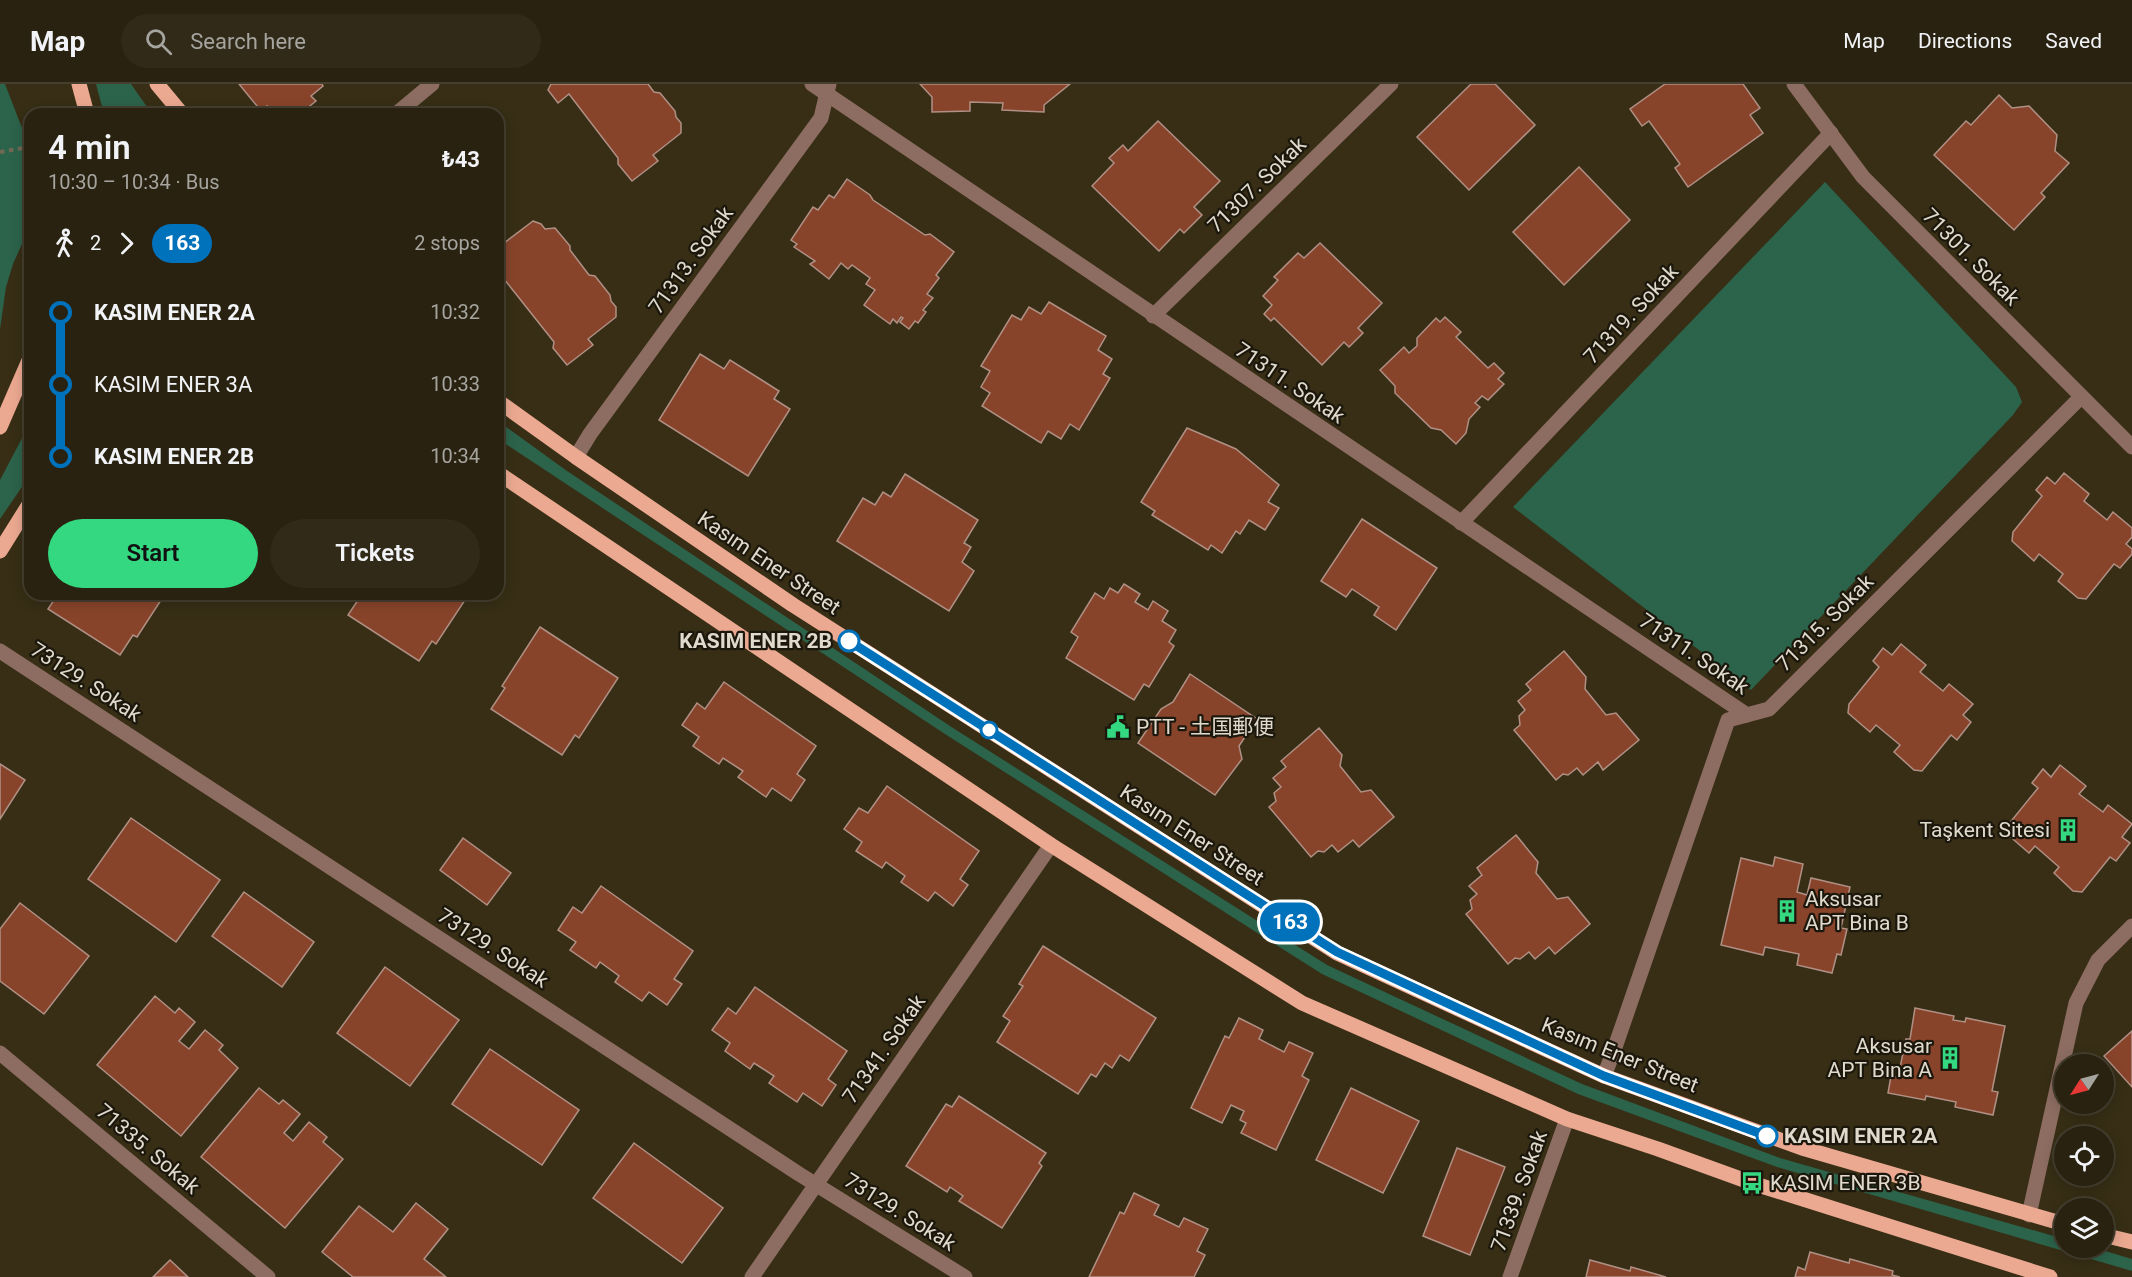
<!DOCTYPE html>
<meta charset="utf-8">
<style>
:root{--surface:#292210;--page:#312a19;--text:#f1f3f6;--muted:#a5a49f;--line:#453f30;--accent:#34d881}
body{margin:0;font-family:Roboto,"Noto Sans SC",sans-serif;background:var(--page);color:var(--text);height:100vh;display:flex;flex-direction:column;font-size:22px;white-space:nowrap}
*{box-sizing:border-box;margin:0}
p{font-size:20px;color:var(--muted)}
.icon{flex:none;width:33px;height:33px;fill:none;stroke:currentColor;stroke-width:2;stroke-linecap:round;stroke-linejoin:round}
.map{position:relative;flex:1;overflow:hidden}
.panel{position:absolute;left:24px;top:24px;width:480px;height:492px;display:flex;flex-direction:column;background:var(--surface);border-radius:18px;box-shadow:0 3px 15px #0003,0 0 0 2px var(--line)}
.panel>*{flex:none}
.badge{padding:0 12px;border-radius:20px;font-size:21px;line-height:39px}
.needle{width:39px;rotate:234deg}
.fabs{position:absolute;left:2054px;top:970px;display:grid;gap:12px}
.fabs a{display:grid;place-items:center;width:60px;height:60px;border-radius:50%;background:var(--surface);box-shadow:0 3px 15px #0003,0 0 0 2px var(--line);font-size:30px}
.map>.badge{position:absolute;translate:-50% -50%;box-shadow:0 0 0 3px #fff}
.legs{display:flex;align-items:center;gap:9px;height:66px;padding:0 24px;font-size:20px}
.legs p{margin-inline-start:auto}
.head{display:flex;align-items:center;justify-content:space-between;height:102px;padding:0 24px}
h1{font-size:33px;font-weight:600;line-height:45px}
.action{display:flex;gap:12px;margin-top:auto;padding:12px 24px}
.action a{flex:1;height:69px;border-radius:36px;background:var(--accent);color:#111;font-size:24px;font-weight:600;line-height:69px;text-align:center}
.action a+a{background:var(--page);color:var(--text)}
ul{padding:0 24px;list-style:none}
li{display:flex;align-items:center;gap:21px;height:72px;font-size:22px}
li i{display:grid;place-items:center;width:9px;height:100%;margin:0 8px;background:currentColor}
li i::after{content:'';width:15px;height:15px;margin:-8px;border:4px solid;border-radius:50%;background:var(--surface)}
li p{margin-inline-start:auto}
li:first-child i{background:linear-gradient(#0000 50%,currentColor 0)}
li:last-child i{background:linear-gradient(currentColor 50%,#0000 0)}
header{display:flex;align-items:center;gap:36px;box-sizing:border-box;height:84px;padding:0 30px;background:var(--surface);border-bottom:2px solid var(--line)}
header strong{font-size:28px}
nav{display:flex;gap:33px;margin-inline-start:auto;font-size:21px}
.search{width:420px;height:54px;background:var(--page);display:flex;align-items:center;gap:15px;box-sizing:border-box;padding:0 21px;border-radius:33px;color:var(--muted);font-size:22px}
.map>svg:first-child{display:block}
.green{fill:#2c634b}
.building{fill:#88442b;stroke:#b09085;stroke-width:1.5}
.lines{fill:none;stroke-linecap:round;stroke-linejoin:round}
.path{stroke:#716954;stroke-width:4;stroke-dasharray:4.5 4.5;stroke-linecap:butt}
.minor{stroke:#8d6d61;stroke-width:15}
.major{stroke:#eca991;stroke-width:15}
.line-1-casing{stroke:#fff;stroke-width:14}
.line-1{stroke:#0072bc;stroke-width:9}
.stop-1-dot{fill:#fff;stroke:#0072bc;stroke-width:3}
.labels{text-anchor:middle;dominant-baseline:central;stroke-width:4.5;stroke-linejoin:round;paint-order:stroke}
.street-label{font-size:21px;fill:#e0dacc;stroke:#1b170c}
.stop-label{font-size:21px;font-weight:bold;fill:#e0dacc;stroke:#1b170c;text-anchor:end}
.poi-label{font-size:21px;fill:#e0dacc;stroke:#1b170c;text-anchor:start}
</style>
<header>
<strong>Map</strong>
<div class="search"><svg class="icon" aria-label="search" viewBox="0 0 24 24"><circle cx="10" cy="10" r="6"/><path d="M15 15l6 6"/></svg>Search here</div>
<nav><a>Map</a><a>Directions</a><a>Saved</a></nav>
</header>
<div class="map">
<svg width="2132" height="1193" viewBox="0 0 2132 1193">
<rect width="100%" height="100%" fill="#372e15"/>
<!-- green -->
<g class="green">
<polygon points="0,0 5,0 22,44 27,64 30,90 30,142 13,180 6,203 0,245"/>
<polygon points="96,0 131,0 152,30 104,30"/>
<polygon points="1825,98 2016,303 2022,318 2013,331 1751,606 1513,423"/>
<polygon points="498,337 567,387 953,644 1327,881 1582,1000 1780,1074 2064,1155 2064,1164 2095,1164 2132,1175 2132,1187 1777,1083 1578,1010 1322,890 948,652 498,355"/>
<polygon points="30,339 30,391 0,435 0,396"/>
</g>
<!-- building -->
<g class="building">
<polygon points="239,0 322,0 323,2 311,12 316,17 300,30 294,30 290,25 284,30 271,30 268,29 267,22 261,27"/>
<polygon points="551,0 648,0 654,8 660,9 675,27 676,33 681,39 681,49 653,71 658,77 632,97 618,80 618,74 569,10 558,19 548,6"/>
<polygon points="920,0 1070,0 1044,21 1044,28 1002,26 1003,19 970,18 970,27 932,28 932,13"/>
<polygon points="1471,0 1495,0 1535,41 1469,106 1417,53"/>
<polygon points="1665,0 1743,0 1760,24 1750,31 1763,49 1688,103 1675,84 1680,80 1649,37 1642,42 1630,25"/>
<polygon points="1999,11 2012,24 2029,22 2057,51 2055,67 2069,79 2041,109 2045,113 2014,146 1934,71 1966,37 1971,41"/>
<polygon points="1158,37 1220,97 1194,123 1202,131 1184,149 1180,145 1159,167 1092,102 1114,79 1109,74 1123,61 1128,67"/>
<polygon points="1579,83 1630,136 1564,201 1513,148"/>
<polygon points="847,95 870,111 873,116 925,151 930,150 954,168 936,191 939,194 927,210 933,214 923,226 926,228 918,239 915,237 909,245 900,238 903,234 901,233 897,239 893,235 890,240 864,221 875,206 866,200 870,194 852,181 848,185 841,179 829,195 810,180 815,177 794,163 797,160 791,156 813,123 818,126 829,111 834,114"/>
<polygon points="533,137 541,140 545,145 555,144 570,162 570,166 589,191 595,192 610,211 611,217 616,223 616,233 588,255 593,261 567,281 553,264 554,258 504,195 498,200 498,156 504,159"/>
<polygon points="1320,159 1382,219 1358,244 1363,249 1349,263 1344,258 1322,281 1274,234 1271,237 1264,230 1272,221 1263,212 1278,196 1274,193 1298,169 1304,174"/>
<polygon points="1049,218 1106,252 1098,266 1112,275 1103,290 1110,294 1079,346 1070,340 1061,355 1048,347 1041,359 982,322 990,309 981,303 990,287 981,282 1012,231 1021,236 1029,223 1041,230"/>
<polygon points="1445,233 1461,248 1456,253 1488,284 1494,279 1504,289 1498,295 1504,300 1488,316 1482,312 1475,319 1480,323 1469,335 1466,349 1456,360 1441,346 1431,344 1395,309 1395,302 1380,286 1404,263 1409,269 1417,262 1417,254 1436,234 1440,238"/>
<polygon points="700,270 724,285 730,276 779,307 774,315 790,325 748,392 659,336"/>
<polygon points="1187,344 1236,365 1279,401 1268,418 1279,424 1265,446 1249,436 1240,450 1236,447 1222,469 1211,461 1208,466 1152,431 1155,427 1141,418"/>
<polygon points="2064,389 2089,410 2084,417 2107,436 2113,428 2132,444 2132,453 2126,460 2132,465 2132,470 2120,484 2114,480 2086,515 2078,514 2058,497 2063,490 2039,470 2034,477 2012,457 2013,448 2042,412 2036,406 2047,393 2055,400"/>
<polygon points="905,390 978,436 964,459 971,463 962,478 974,487 949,527 837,457 863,414 875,421 883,408 891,413"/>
<polygon points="1362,435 1437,484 1396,546 1374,531 1379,523 1352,505 1346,513 1321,497"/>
<polygon points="1124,500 1140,510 1135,518 1148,526 1153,517 1168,527 1162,537 1176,546 1169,558 1174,562 1149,603 1144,600 1134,616 1066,574 1078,553 1071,548 1095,509 1104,515 1110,504 1118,509"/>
<polygon points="58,510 165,510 137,553 133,551 120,571 48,525"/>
<polygon points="362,510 469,510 436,560 432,557 419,577 348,531"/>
<polygon points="540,543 618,594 579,654 575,651 562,671 491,625 505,604 502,602"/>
<polygon points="1901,560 1926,581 1920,588 1943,607 1949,600 1973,620 1963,631 1971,638 1957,656 1951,651 1922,687 1914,686 1894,668 1900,661 1876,641 1870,648 1848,629 1849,620 1879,583 1873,577 1883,564 1892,571"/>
<polygon points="1564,567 1586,593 1585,605 1606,631 1616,629 1639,656 1603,686 1598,678 1583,691 1577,684 1568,691 1563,690 1556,696 1514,646 1520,641 1519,632 1525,626 1518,617 1531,606 1526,600"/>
<polygon points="1190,590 1257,635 1239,662 1242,675 1215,711 1138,659 1161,625 1173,618"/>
<polygon points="724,598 816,662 797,690 805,696 791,717 772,704 766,713 738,693 743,687 723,674 719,680 693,662 699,653 682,641 697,619 705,625"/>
<polygon points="1319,644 1342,671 1340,682 1361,708 1371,706 1394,733 1359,763 1353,756 1338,768 1332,761 1324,768 1318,767 1311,773 1269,723 1276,717 1274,709 1281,703 1273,694 1286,683 1281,677"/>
<polygon points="0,680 25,696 0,735"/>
<polygon points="2060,681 2086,702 2079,710 2103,728 2108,721 2132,740 2122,753 2130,759 2116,777 2110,773 2082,808 2073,807 2054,789 2059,783 2035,762 2029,769 2007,750 2008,741 2038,704 2032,699 2043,685 2051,693"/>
<polygon points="887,702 979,767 960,795 968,801 953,822 935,808 928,817 901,798 905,792 886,778 882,784 856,767 862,758 844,745 859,724 868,729"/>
<polygon points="131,734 220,796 176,858 88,795"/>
<polygon points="1516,751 1538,778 1536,789 1557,815 1568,813 1590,840 1555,870 1549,863 1535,875 1529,868 1520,875 1515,874 1508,880 1466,830 1472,825 1470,816 1477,810 1469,802 1482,791 1477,784"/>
<polygon points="463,754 511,789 487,821 440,786"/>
<polygon points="1775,773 1803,780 1797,808 1807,811 1811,794 1850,803 1841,844 1847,845 1841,871 1837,870 1832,889 1797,881 1799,870 1765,863 1763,871 1721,861 1741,774 1773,782"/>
<polygon points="601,802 693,867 674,895 682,900 667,921 649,908 642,917 615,898 619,892 600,878 596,884 570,866 576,858 558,846 573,823 582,829"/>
<polygon points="244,808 314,858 282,903 212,852"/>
<polygon points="20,819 89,872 44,930 0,897 0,845"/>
<polygon points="1043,862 1156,934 1129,977 1120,971 1112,984 1105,979 1096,993 1091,990 1078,1010 997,958 1010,937 1003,932 1023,902 1019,900"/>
<polygon points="385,883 459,936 410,1002 337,949"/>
<polygon points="755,903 847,967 828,995 836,1001 822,1022 803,1009 797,1018 769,999 774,992 754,979 750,985 725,967 730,959 712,946 728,924 736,930"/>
<polygon points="155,912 175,929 179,924 195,938 179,957 189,965 205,946 223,961 219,966 238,984 181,1052 97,981"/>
<polygon points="1915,924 1954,932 1953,936 1965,938 1966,934 2005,942 1992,1007 1998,1008 1993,1031 1955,1023 1956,1018 1926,1012 1925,1016 1888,1009 1891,992 1898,993 1906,955 1910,955"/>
<polygon points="1239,934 1263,946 1259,955 1284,968 1289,958 1313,969 1302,992 1309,996 1276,1066 1241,1049 1246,1039 1240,1036 1244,1027 1231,1021 1222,1039 1191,1024 1225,952 1229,954"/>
<polygon points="2132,947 2132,1003 2104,972"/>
<polygon points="490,965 579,1026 542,1081 452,1020"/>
<polygon points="259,1004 279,1020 283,1016 300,1030 284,1049 293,1057 309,1038 327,1053 323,1058 343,1075 285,1144 201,1073"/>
<polygon points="1351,1004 1419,1037 1383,1109 1316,1076"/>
<polygon points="959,1012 1046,1069 1039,1079 1042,1082 1002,1144 959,1117 963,1112 950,1103 947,1108 906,1082 946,1020 952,1023"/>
<polygon points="634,1059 723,1124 682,1179 593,1114"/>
<polygon points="1457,1064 1505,1083 1470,1171 1423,1152"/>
<polygon points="1134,1109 1159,1121 1154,1131 1179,1143 1184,1134 1208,1145 1197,1167 1205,1171 1194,1193 1089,1193 1120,1128 1124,1130"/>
<polygon points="416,1119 448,1145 424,1175 446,1193 353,1193 322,1168 359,1122 393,1148"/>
<polygon points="1810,1168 1849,1179 1850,1175 1893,1187 1892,1191 1900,1193 1795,1193 1798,1183 1805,1186"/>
<polygon points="170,1176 188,1193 153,1193"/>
<polygon points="1590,1176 1630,1187 1631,1183 1666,1193 1586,1193"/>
</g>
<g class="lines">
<!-- path -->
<polyline class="path" points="0,68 30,63"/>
<!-- minor -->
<g class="minor">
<polyline points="812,0 1747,631"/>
<polyline points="1794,0 1863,93 2132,363"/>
<polyline points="396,30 432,0"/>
<polyline points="1153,232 1391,0"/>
<polyline points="576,373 590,350 821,34 829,0"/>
<polyline points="1461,439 1831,49"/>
<polyline points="0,567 799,1090 965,1193"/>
<polyline points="0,969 268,1193"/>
<polyline points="1604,992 1613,969 1728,636 1769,625 2081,313"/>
<polyline points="2029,1131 2076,919 2098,876 2132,842"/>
<polyline points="752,1193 1051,761"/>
<polyline points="1510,1193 1567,1035"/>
</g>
<!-- major -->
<g class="major">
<polyline points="79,0 87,30"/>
<polyline points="157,0 182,30"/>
<polyline points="498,317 576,373 793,521 1337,869 1604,992 1802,1064 2064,1140"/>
<polyline points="0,343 30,274"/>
<polyline points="498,389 1051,761 1302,919 1567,1035 1658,1065 1752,1099 2050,1193"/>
<polyline points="0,467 30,419"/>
<polyline points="2103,1151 2132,1158"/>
</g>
</g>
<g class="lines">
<!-- line-1 casing -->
<g class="line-1-casing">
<polyline id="line-1" points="849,557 1337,868 1604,992 1767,1052"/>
</g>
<!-- line-1 -->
<use href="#line-1" class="line-1"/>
</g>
<!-- icons -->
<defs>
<g id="civic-bare" transform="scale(1.8)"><path d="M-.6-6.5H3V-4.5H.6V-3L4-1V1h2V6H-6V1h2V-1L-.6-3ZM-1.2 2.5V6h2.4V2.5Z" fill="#34d881" stroke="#1b170c" stroke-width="2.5" paint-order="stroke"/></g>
<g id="building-bare" transform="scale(1.8)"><path d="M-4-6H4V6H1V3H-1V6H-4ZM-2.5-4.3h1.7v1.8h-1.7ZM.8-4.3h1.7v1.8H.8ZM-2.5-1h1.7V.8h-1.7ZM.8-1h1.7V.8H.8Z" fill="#34d881" stroke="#1b170c" stroke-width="2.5" paint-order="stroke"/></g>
<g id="bus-bare" transform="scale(1.8)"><path d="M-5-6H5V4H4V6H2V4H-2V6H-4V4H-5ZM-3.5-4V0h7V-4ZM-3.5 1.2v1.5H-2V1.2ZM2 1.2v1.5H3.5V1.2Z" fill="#34d881" stroke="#1b170c" stroke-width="2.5" paint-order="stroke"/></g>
</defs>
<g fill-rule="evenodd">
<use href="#civic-bare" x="1118" y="643"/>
<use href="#building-bare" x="2068" y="746"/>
<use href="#building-bare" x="1787" y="827"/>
<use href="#building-bare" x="1950" y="974"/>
<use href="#bus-bare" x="1752" y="1099"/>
</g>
<!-- markers -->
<g class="stop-1-dot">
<circle cx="849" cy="557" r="10"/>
<circle cx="989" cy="646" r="8"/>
<circle cx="1767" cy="1052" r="10"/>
</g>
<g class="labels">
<!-- street labels -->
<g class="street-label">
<text transform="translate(1257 101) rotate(-44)">71307. Sokak</text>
<text transform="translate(1971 173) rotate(45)">71301. Sokak</text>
<text transform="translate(691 176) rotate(-54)">71313. Sokak</text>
<text transform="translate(1631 230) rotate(-47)">71319. Sokak</text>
<text transform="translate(1290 299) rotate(34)">71311. Sokak</text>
<text transform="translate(769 479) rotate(34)">Kasım Ener Street</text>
<text transform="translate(1825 539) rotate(-45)">71315. Sokak</text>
<text transform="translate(1694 570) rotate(34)">71311. Sokak</text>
<text transform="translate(86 598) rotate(33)">73129. Sokak</text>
<text transform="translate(1192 751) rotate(33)">Kasım Ener Street</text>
<text transform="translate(493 864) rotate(33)">73129. Sokak</text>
<text transform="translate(884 965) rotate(-55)">71341. Sokak</text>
<text transform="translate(1620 971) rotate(22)">Kasım Ener Street</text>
<text transform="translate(148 1065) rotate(40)">71335. Sokak</text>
<text transform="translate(1519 1107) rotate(-70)">71339. Sokak</text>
<text transform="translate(900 1128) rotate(32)">73129. Sokak</text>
</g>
<!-- stop labels -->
<g class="stop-label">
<text x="832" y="557">KASIM ENER 2B</text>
<text x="1784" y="1052" text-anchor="start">KASIM ENER 2A</text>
</g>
<!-- poi labels -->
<g class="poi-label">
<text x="1136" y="643">PTT - 土国郵便</text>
<text x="2050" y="746" text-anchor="end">Taşkent Sitesi</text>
<text x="1805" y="815">Aksusar<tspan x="1805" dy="24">APT Bina B</tspan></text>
<text x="1932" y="962" text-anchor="end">Aksusar<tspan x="1932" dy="24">APT Bina A</tspan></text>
<text x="1770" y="1099">KASIM ENER 3B</text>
</g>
</g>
</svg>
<div class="fabs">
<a><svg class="needle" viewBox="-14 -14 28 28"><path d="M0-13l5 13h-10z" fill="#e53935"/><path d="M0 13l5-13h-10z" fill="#a5a49f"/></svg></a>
<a><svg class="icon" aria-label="locate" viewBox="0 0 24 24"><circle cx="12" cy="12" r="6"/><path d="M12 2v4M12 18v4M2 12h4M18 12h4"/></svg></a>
<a><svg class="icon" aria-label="layers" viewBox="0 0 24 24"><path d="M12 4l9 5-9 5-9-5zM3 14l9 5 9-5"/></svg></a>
</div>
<b class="badge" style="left:1290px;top:838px;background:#0072bc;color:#fff">163</b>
<section class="panel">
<div class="head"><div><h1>4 min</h1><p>10:30 – 10:34 · Bus</p></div><b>₺43</b></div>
<div class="legs"><svg class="icon" aria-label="walk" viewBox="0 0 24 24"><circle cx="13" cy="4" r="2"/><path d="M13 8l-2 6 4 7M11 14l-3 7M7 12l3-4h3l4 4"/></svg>2<svg class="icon" aria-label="forward" viewBox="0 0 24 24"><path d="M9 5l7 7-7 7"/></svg><b class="badge" style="background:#0072bc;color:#fff">163</b><p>2 stops</p></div>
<ul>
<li><i style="color:#0072bc"></i><b>KASIM ENER 2A</b><p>10:32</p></li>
<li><i style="color:#0072bc"></i><span>KASIM ENER 3A</span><p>10:33</p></li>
<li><i style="color:#0072bc"></i><b>KASIM ENER 2B</b><p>10:34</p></li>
</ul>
<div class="action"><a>Start</a><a>Tickets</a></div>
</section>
</div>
